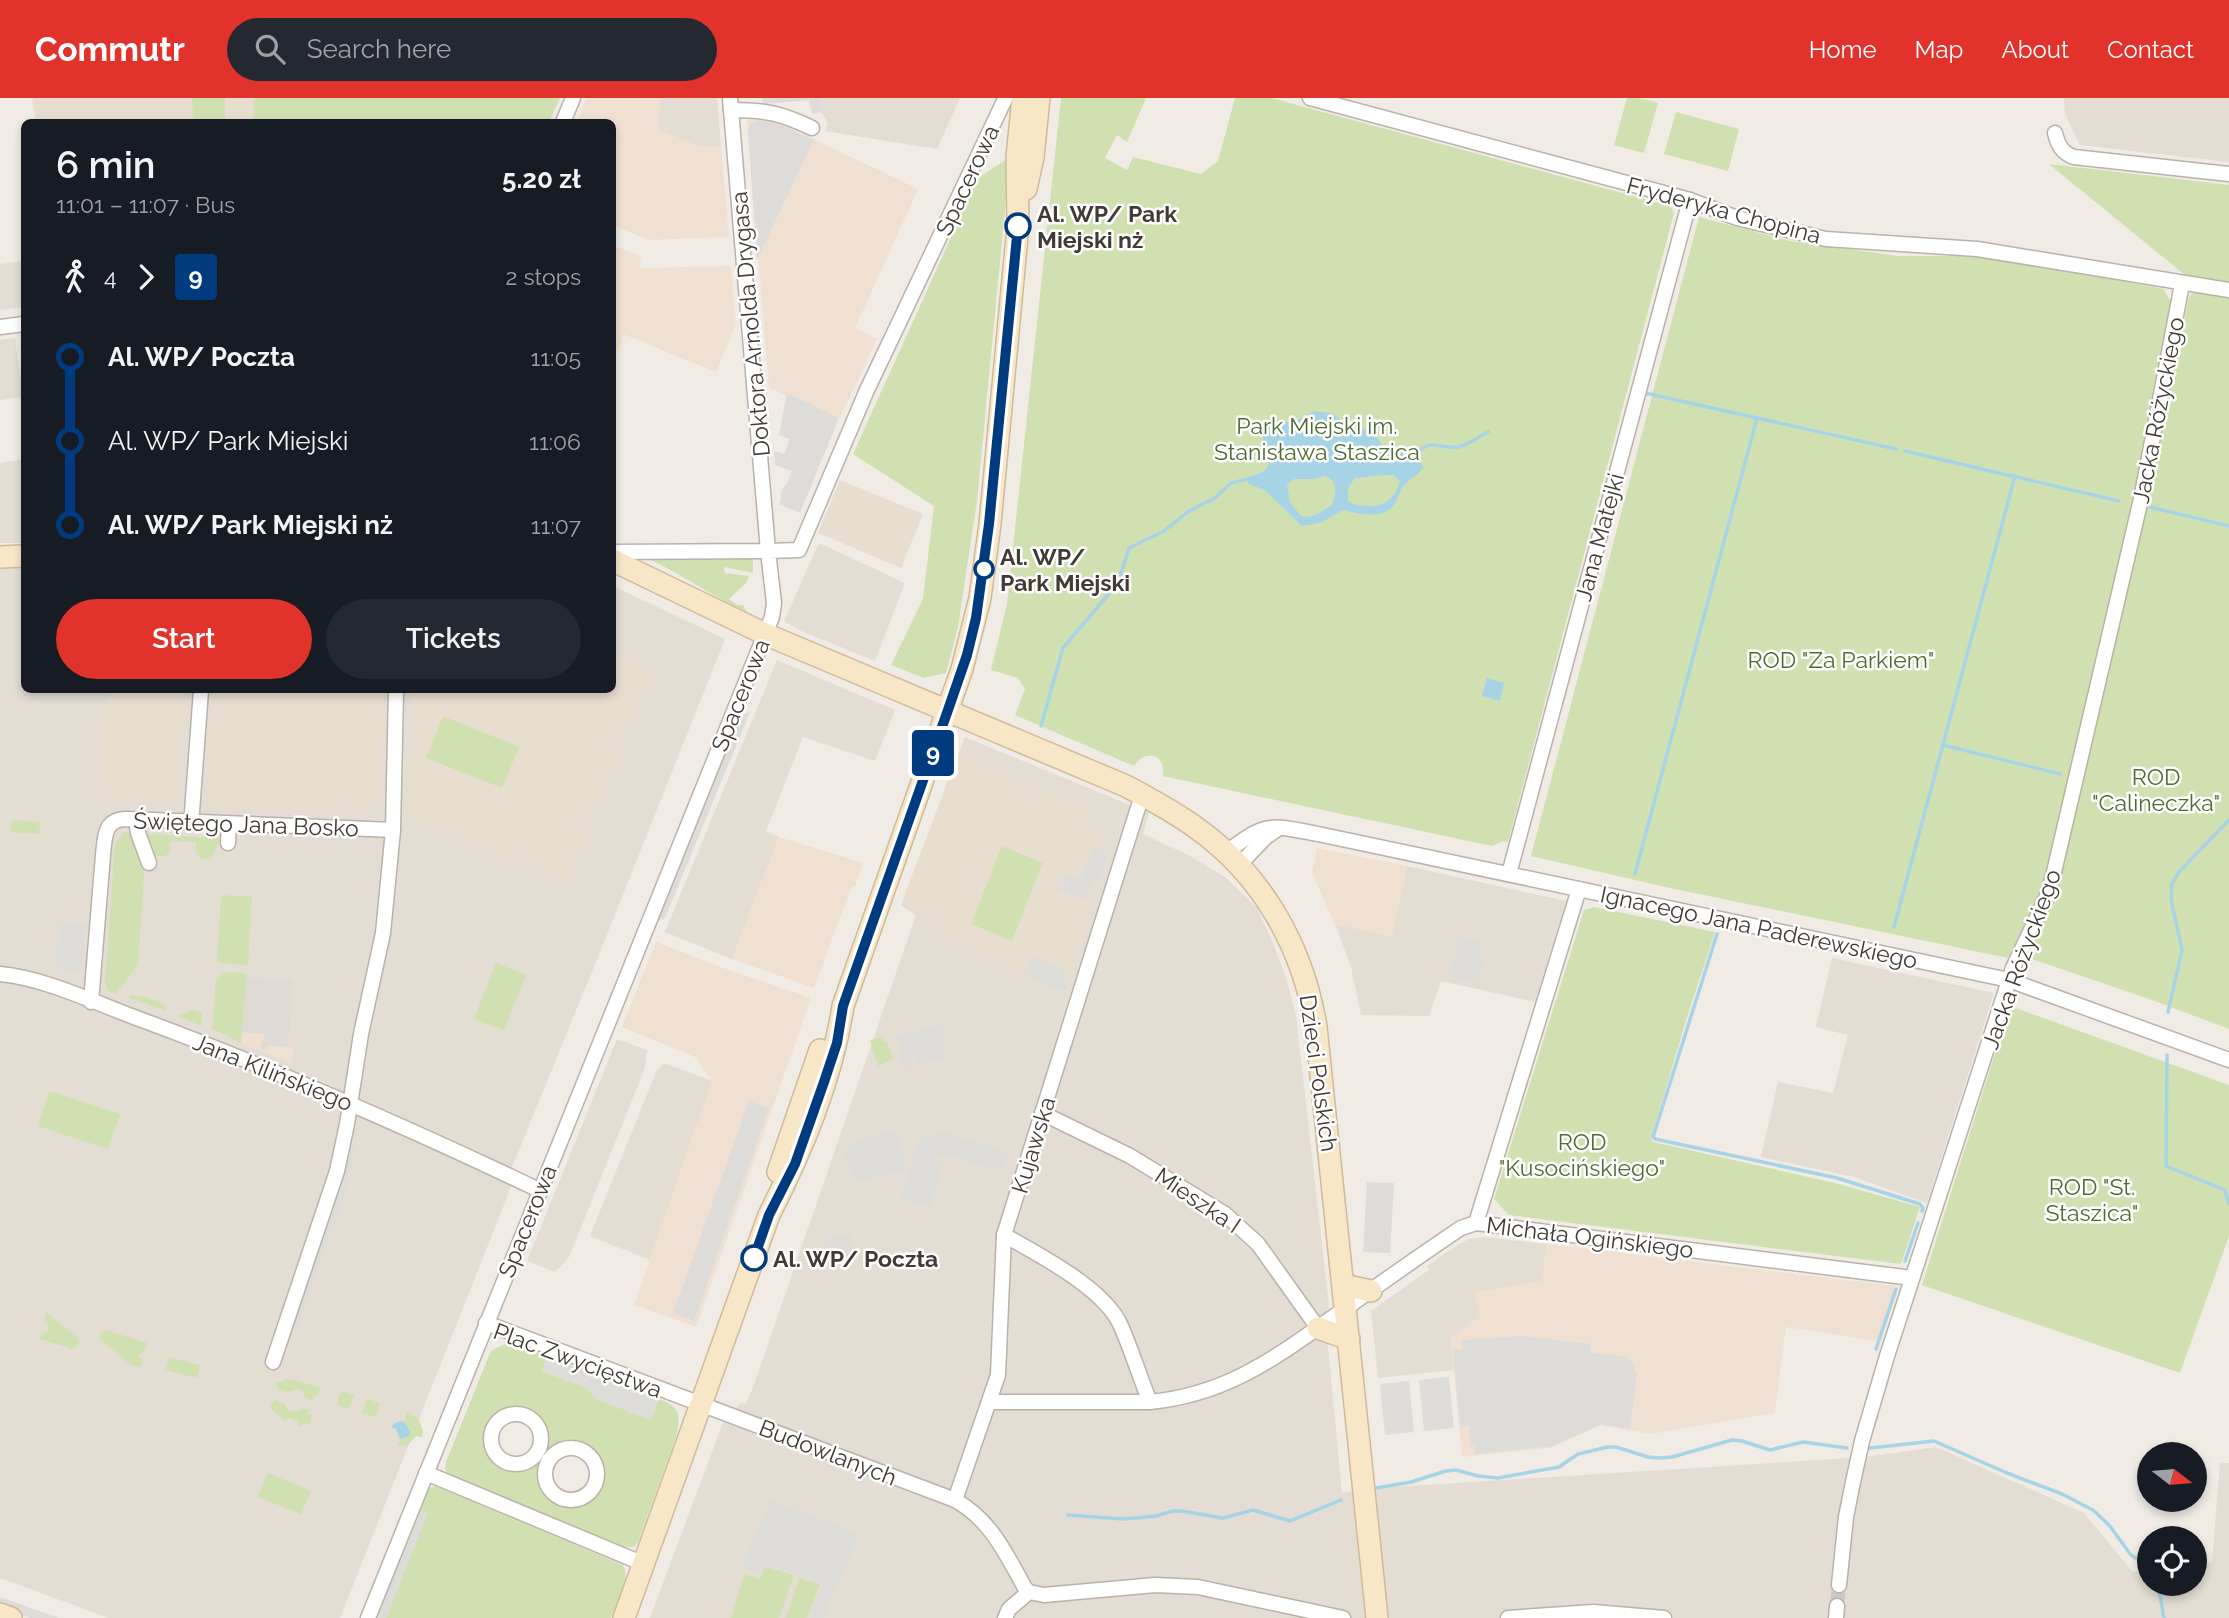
<!DOCTYPE html>
<meta charset="utf-8">
<style>
:root{--surface:#171b24;--page:#242831;--text:#f1f3f6;--muted:#9ea1a6;--accent:#e1332b}
body{margin:0;font-family:Raleway,sans-serif;background:var(--page);color:var(--text);height:100vh;display:flex;flex-direction:column;font-size:26px;white-space:nowrap}
*{box-sizing:border-box;margin:0}
p{font-size:23px;color:var(--muted)}
.icon{flex:none;width:38px;height:38px;fill:none;stroke:currentColor;stroke-width:2;stroke-linecap:round;stroke-linejoin:round}
.map{position:relative;flex:1;overflow:hidden}
.side{position:absolute;left:21px;top:21px;width:595px;height:574px;display:flex;flex-direction:column;background:var(--surface);border-radius:10px;box-shadow:0 4px 10px #0003}
.side>*{flex:none}
.badge{padding:0 14px;border-radius:5px;font-size:24px;line-height:46px}
.needle{width:46px;rotate:106deg}
.tools{position:absolute;left:2137px;top:1344px;display:grid;gap:14px}
.tools a{display:grid;place-items:center;width:70px;height:70px;border-radius:50%;background:var(--surface);box-shadow:0 4px 10px #0003;font-size:35px}
.map>.badge{position:absolute;translate:-50% -50%;box-shadow:0 0 0 4px #fff}
.legs{display:flex;align-items:center;gap:10px;height:77px;padding:0 35px;font-size:23px}
.legs p{margin-inline-start:auto}
.head{display:flex;align-items:center;justify-content:space-between;height:119px;padding:0 35px}
h1{font-size:38px;font-weight:600;line-height:52px}
.button{display:flex;gap:14px;margin-top:auto;padding:14px 35px}
.button a{flex:1;height:80px;border-radius:42px;background:var(--accent);color:#fff;font-size:28px;font-weight:600;line-height:80px;text-align:center}
.button a+a{background:var(--page);color:var(--text)}
ul{padding:0 35px;list-style:none}
li{display:flex;align-items:center;gap:24px;height:84px;font-size:26px}
li i{display:grid;place-items:center;width:10px;height:100%;margin:0 9px;background:currentColor}
li i::after{content:'';width:18px;height:18px;margin:-9px;border:5px solid;border-radius:50%;background:var(--surface)}
li p{margin-inline-start:auto}
li:first-child i{background:linear-gradient(#0000 50%,currentColor 0)}
li:last-child i{background:linear-gradient(currentColor 50%,#0000 0)}
header{display:flex;align-items:center;gap:42px;box-sizing:border-box;height:98px;padding:0 35px;background:var(--accent);color:#fff}
header strong{font-size:33px}
nav{display:flex;gap:38px;margin-inline-start:auto;font-size:24px}
.search{width:490px;height:63px;background:var(--page);display:flex;align-items:center;gap:18px;box-sizing:border-box;padding:0 24px;border-radius:38px;color:var(--muted);font-size:26px}
.map>svg:first-child{display:block}
.residential{fill:#e3ddd3}
.commercial{fill:#f0e0d1}
.industrial{fill:#dfdad6}
.education{fill:#e8ded0}
.green{fill:#d0e0b1;fill-rule:evenodd}
.parking{fill:#dedcd9}
.water{fill:#a7d3e7;fill-rule:evenodd}
.lines{fill:none;stroke-linecap:round;stroke-linejoin:round}
.stream{stroke:#a7d3e7;stroke-width:3.5}
.street-tunnel{stroke:#cdc8c2;stroke-width:14;stroke-dasharray:14 7;stroke-linecap:butt}
.street-casing{stroke:#bab2a8;stroke-width:17}
.secondary-casing{stroke:#cebb9b;stroke-width:24}
.street{stroke:#fff;stroke-width:14}
.secondary{stroke:#f8e7c7;stroke-width:21}
.line-1-casing{stroke:#fff;stroke-width:16}
.line-1{stroke:#003b80;stroke-width:10}
.stop-1-dot{fill:#fff;stroke:#003b80;stroke-width:3.5}
.labels{text-anchor:middle;dominant-baseline:central;stroke-width:5;stroke-linejoin:round;paint-order:stroke}
.street-label{font-size:23px;fill:#423b35;stroke:#fff}
.stop-label{font-size:23px;font-weight:bold;fill:#423b35;stroke:#fff;text-anchor:start}
.park-label{font-size:23px;fill:#4d6c30;stroke:#fff}
</style>
<header>
<strong>Commutr</strong>
<div class="search"><svg class="icon" aria-label="search" viewBox="0 0 24 24"><circle cx="10" cy="10" r="6"/><path d="M15 15l6 6"/></svg>Search here</div>
<nav><a>Home</a><a>Map</a><a>About</a><a>Contact</a></nav>
</header>
<div class="map">
<svg width="2229" height="1520" viewBox="0 0 2229 1520">
<rect width="100%" height="100%" fill="#f0ebe5"/>
<!-- residential -->
<g class="residential">
<polygon points="660,0 717,0 721,49 701,49 658,32"/>
<polygon points="820,0 960,0 937,51 825,33 828,25 821,14"/>
<polygon points="2064,0 2229,0 2229,64 2080,47 2065,16"/>
<polygon points="24,163 24,209 0,212 0,166"/>
<polygon points="15,240 23,299 0,302 0,242"/>
<polygon points="24,361 24,445 0,445 0,365"/>
<polygon points="819,445 905,485 875,563 799,532 784,523"/>
<polygon points="0,464 24,464 24,592 612,592 613,488 725,541 598,859 512,1069 511,1089 340,1520 109,1520 0,1480"/>
<polygon points="777,562 895,612 875,663 803,639 766,733 779,739 732,861 665,834"/>
<polygon points="965,639 1149,715 1143,736 1190,758 1225,779 1257,810 1273,845 1287,883 1296,918 1329,1208 1325,1217 1342,1395 1378,1390 1865,1359 1936,1349 2084,1415 2133,1474 2149,1472 2149,1486 2194,1486 2195,1466 2212,1464 2220,1365 2229,1365 2229,1520 650,1520 722,1327 740,1305 746,1306 755,1284 916,817 901,807"/>
<polygon points="1407,768 1566,803 1535,904 1441,883 1429,918 1361,917 1351,869 1335,826 1392,838"/>
<polygon points="1832,860 1994,895 1927,1105 1854,1079 1761,1059 1778,984 1833,995 1848,937 1816,929"/>
<polygon points="617,941 647,952 645,970 569,1159 555,1174 527,1163"/>
<polygon points="664,965 712,983 650,1162 590,1138 656,974"/>
<polygon points="1485,1139 1547,1146 1542,1183 1480,1219 1451,1240 1454,1272 1378,1280 1371,1213 1429,1172 1427,1168 1459,1146 1469,1141"/>
</g>
<!-- commercial -->
<g class="commercial">
<polygon points="586,0 660,0 658,32 701,49 721,49 729,139 648,142 613,127 612,24 577,24"/>
<polygon points="747,20 780,25 918,91 855,230 877,241 840,320 769,290"/>
<polygon points="612,147 641,158 639,170 731,168 736,226 716,274 623,236 619,252 613,249"/>
<polygon points="779,739 863,765 855,788 852,788 814,890 732,861"/>
<polygon points="1317,750 1407,768 1392,838 1335,826 1312,775"/>
<polygon points="656,844 729,872 811,900 696,1229 634,1207 712,983 695,959 622,929"/>
<polygon points="243,934 265,936 269,947 294,951 292,966 241,945"/>
<polygon points="1547,1146 1895,1188 1877,1243 1786,1229 1775,1315 1651,1336 1600,1327 1551,1350 1462,1359 1451,1239 1480,1219 1475,1194 1542,1183"/>
</g>
<!-- industrial -->
<polygon class="industrial" points="247,879 293,882 288,949 269,947 266,952 260,950 265,936 243,934"/>
<!-- education -->
<g class="education">
<polygon points="32,0 254,0 253,24 36,24"/>
<polygon points="840,382 923,416 901,470 818,435"/>
<polygon points="613,554 649,575 567,781 409,717 411,592 612,592"/>
<polygon points="109,592 185,592 177,702 174,706 99,702"/>
<polygon points="213,592 383,592 383,631 380,631 380,651 377,651 376,709 351,709 350,715 210,707 207,703"/>
<polygon points="957,659 1094,716 1088,732 1099,736 1080,780 1061,772 1054,793 1093,806 1072,874 1032,857 1023,877 901,807"/>
</g>
<!-- green -->
<g class="green">
<polygon points="192,0 225,0 225,24 193,24"/>
<polygon points="254,0 560,0 549,24 253,24"/>
<path d="M1061,0H1146L1127,44L1117,37L1105,60L1127,72L1133,59L1201,76L1218,63L1235,0H1271L1670,108L1674,115L1508,744L1503,743L1492,748L1163,678C1166,656 1145,650 1134,668L1015,617L1025,591L1018,580L991,572L1007,506Z"/>
<polygon points="1627,0 1638,0 1658,5 1644,55 1614,47"/>
<polygon points="1676,14 1739,31 1728,73 1664,56"/>
<polygon points="1010,59 977,403 958,529 946,575 924,580 891,567 923,501 934,408 853,356 978,80"/>
<polygon points="2049,66 2229,87 2229,186 2185,177"/>
<polygon points="1699,119 1790,143 1898,158 1977,158 2054,170 2164,191 2171,205 2131,410 2042,791 2008,860 1670,790 1531,758"/>
<polygon points="2194,194 2229,198 2229,931 2152,902 2032,861 2028,855 2053,801 2063,768 2148,403 2189,199"/>
<path d="M649,461H753V475L724,469L725,475L749,478L746,485L729,501L737,507H743L747,514C713,499 683,477 649,461Z"/>
<polygon points="443,618 519,649 502,690 426,660"/>
<polygon points="12,722 40,724 39,736 11,734"/>
<polygon points="124,734 132,735 144,775 138,867 116,895 108,893 105,885 115,746"/>
<polygon points="145,736 220,740 211,761 202,761 196,755 196,744 171,743 170,754 165,758 155,758"/>
<polygon points="1002,748 1043,765 1012,843 971,826"/>
<polygon points="221,797 252,799 248,867 217,865"/>
<polygon points="1594,809 1715,834 1687,919 1651,1041 1653,1044 1835,1085 1920,1109 1901,1166 1509,1117 1494,1101 1584,812"/>
<polygon points="496,865 526,877 504,932 474,921"/>
<polygon points="225,874 247,875 241,945 212,931 216,881"/>
<polygon points="130,897 146,899 164,906 166,913 129,900"/>
<polygon points="2010,908 2229,987 2229,1138 2180,1275 1922,1187"/>
<polygon points="192,912 202,915 202,928 177,918"/>
<polygon points="883,938 884,944 887,944 893,961 878,968 870,942"/>
<polygon points="49,993 120,1016 108,1051 38,1028"/>
<polygon points="46,1214 78,1240 79,1245 73,1251 40,1241 42,1235 46,1235 49,1231 48,1226 44,1224"/>
<polygon points="106,1232 147,1245 145,1253 138,1256 142,1263 140,1269 131,1267 100,1241 100,1235"/>
<path d="M507,1245L525,1249L547,1258L542,1273L587,1290L651,1322L659,1301C681,1309 681,1317 676,1339L638,1444L634,1449H622L448,1376L445,1371L446,1364L488,1260L492,1252ZM517,1316C536,1320 549,1340 534,1357C503,1392 465,1318 517,1316ZM565,1350C609,1345 605,1407 567,1401C560,1400 553,1396 549,1390C539,1374 549,1357 565,1350Z"/>
<polygon points="169,1259 200,1267 197,1280 166,1272"/>
<polygon points="290,1281 320,1289 317,1299 314,1298 312,1302 306,1300 302,1293 297,1291 287,1294 278,1292 275,1285"/>
<polygon points="341,1293 354,1297 349,1311 337,1307"/>
<polygon points="367,1301 380,1305 376,1319 362,1315"/>
<path d="M275,1302L284,1305C287,1314 295,1316 303,1310L309,1312L308,1316L312,1317L310,1326L305,1325L299,1329L297,1323L289,1320L284,1323C280,1317 273,1315 270,1307Z"/>
<polygon points="407,1313 419,1322 423,1333 422,1339 416,1338 408,1347 398,1348 400,1341 406,1340 409,1336 409,1330 404,1326"/>
<polygon points="268,1375 311,1393 301,1416 258,1399"/>
<path d="M435,1388L623,1467C631,1482 617,1505 611,1520H386L428,1414H417C421,1404 424,1391 435,1388Z"/>
<polygon points="765,1469 794,1477 779,1520 731,1520 744,1476 760,1481"/>
<polygon points="799,1480 820,1486 807,1520 786,1520"/>
</g>
<!-- parking -->
<g class="parking">
<polygon points="762,0 820,0 821,14 812,16 809,2 763,6"/>
<polygon points="757,22 780,27 814,42 757,162 748,33 750,26"/>
<polygon points="787,295 839,320 800,415 779,406 782,398 780,397 784,388 786,388 792,373 775,367 774,353 784,356 790,341 779,337"/>
<polygon points="750,614 665,820 654,825 739,618"/>
<polygon points="1094,749 1108,755 1099,785 1093,783 1086,801 1061,792 1067,775 1081,781"/>
<polygon points="60,826 86,826 82,875 56,870"/>
<polygon points="1459,839 1478,844 1481,853 1477,858 1485,861 1478,885 1463,880 1461,884 1456,882 1455,877 1449,875 1454,858 1463,861 1466,859 1464,856 1455,854"/>
<polygon points="1032,858 1065,872 1063,881 1067,885 1063,893 1024,876"/>
<polygon points="944,927 945,938 942,961 918,966 916,957 910,961 910,968 903,970 897,938"/>
<polygon points="749,1003 769,1010 694,1223 673,1215"/>
<polygon points="897,1032 905,1072 861,1083 852,1080 845,1057 852,1044"/>
<polygon points="943,1034 1009,1054 1003,1074 941,1055 934,1062 943,1065 930,1109 901,1101 916,1051 925,1040"/>
<polygon points="345,1037 355,1049 344,1097 297,1230 288,1219"/>
<polygon points="1367,1084 1394,1085 1390,1155 1363,1154"/>
<polygon points="850,1136 854,1164 829,1168 824,1141"/>
<polygon points="1520,1238 1591,1246 1590,1254 1624,1259 1631,1263 1637,1276 1630,1330 1600,1327 1552,1348 1475,1356 1475,1348 1471,1348 1469,1328 1460,1329 1453,1252 1462,1251 1462,1242"/>
<polygon points="547,1258 659,1301 651,1322 595,1301 587,1290 542,1273"/>
<polygon points="1449,1279 1454,1330 1424,1333 1419,1282"/>
<polygon points="1409,1283 1414,1334 1385,1337 1380,1286"/>
<polygon points="770,1402 859,1436 824,1520 810,1520 824,1484 763,1465 758,1475 742,1470"/>
<polygon points="429,1413 386,1520 375,1520 417,1414"/>
<polygon points="0,1499 59,1520 30,1520 0,1509"/>
</g>
<!-- water -->
<g class="water">
<path d="M1313,313L1331,315L1350,327L1372,333L1386,352L1395,357L1408,354L1417,357L1423,369C1419,378 1409,380 1403,389C1399,395 1397,403 1392,409C1381,422 1357,415 1343,412L1320,425L1302,428L1266,393L1248,385V379C1284,372 1261,356 1263,338C1263,332 1268,328 1272,323C1286,326 1301,323 1313,313ZM1385,377H1393L1400,383C1398,388 1396,395 1392,399C1383,411 1360,410 1348,403V390L1355,380ZM1323,378C1339,381 1336,394 1332,407C1322,413 1313,421 1301,418L1290,404L1287,387L1294,381H1314Z"/>
<polygon points="1487,580 1504,585 1500,603 1482,598"/>
<polygon points="400,1323 404,1324 410,1333 409,1338 400,1341 396,1331 392,1330 393,1326"/>
</g>
<g class="lines">
<!-- stream -->
<g class="stream">
<polyline points="1645,295 1896,351"/>
<polyline points="1905,353 2119,403"/>
<path d="M1416,355C1433,340 1440,351 1458,349C1468,347 1479,338 1488,334"/>
<polyline points="2150,409 2229,428"/>
<polyline points="1041,628 1063,550 1118,485 1129,450 1164,433 1189,413 1215,400 1231,385 1248,381"/>
<polyline points="1943,647 2060,676"/>
<polyline points="1635,776 1757,320"/>
<polyline points="1894,829 2015,378"/>
<polyline points="1717,836 1653,1039 1655,1041 1837,1080 1920,1106 1923,1110 1922,1113"/>
<polyline points="2168,914 2182,852 2171,801 2172,786 2178,775 2229,722"/>
<polyline points="2167,957 2166,1068 2225,1092 2229,1106"/>
<polyline points="1905,1163 1918,1125"/>
<polyline points="1876,1251 1896,1191"/>
<polyline points="1870,1350 1934,1343 2007,1375 2062,1396 2093,1412 2109,1427 2131,1457 2149,1468"/>
<polyline points="1376,1390 1411,1384 1446,1373 1456,1372 1478,1378 1498,1380 1559,1369 1578,1356 1608,1349 1616,1349 1648,1359 1659,1360 1672,1359 1732,1342 1742,1343 1770,1352 1803,1344 1847,1350"/>
<polyline points="1068,1417 1124,1421 1156,1418 1173,1413 1181,1413 1223,1420 1253,1412 1290,1423 1341,1402"/>
<polyline points="2158,1486 2164,1520"/>
</g>
<!-- street-tunnel -->
<polyline class="street-tunnel" points="1837,1508 1839,1487"/>
<!-- street casing -->
<g class="street-casing">
<g id="street">
<polyline points="1310,0 1690,102 1737,120 1826,141 1977,151 2229,192"/>
<path d="M731,12C765,12 781,15 812,30"/>
<polyline points="563,24 573,0"/>
<path d="M2055,35C2058,47 2062,55 2074,59L2229,76"/>
<polyline points="0,229 24,226"/>
<polyline points="612,454 768,453 730,0"/>
<polyline points="192,714 201,592"/>
<polyline points="136,722 138,735 149,765"/>
<polyline points="228,745 229,726"/>
<path d="M1227,754C1267,723 1270,727 1318,736L2009,882L2229,962"/>
<polyline points="1239,767 1266,739 1279,730"/>
<polyline points="1509,776 1690,102"/>
<path d="M0,876C45,880 98,906 142,922C277,972 409,1030 539,1092"/>
<path d="M91,904L103,757C105,738 104,721 127,721L393,732"/>
<polyline points="1042,1015 1130,1058 1225,1116 1258,1146 1318,1230"/>
<polyline points="1476,1125 1579,791"/>
<path d="M1004,1137C1038,1156 1101,1189 1119,1224C1131,1249 1139,1278 1150,1304"/>
<path d="M486,1225L955,1402C991,1422 1006,1456 1025,1490L1029,1494"/>
<polyline points="273,1264 337,1073 347,1026 361,936 383,835 393,732 396,592"/>
<path d="M990,1304H1150C1232,1296 1281,1255 1346,1210C1384,1183 1422,1156 1461,1130L1476,1125L1912,1180"/>
<circle cx="516" cy="1341" r="25"/>
<circle cx="571" cy="1376" r="26"/>
<polyline points="426,1375 644,1466"/>
<polyline points="955,1402 998,1277 1004,1137 1142,697"/>
<polyline points="1839,1487 1846,1419 1853,1384 1862,1343 1887,1258 2013,870 2048,796 2054,774 2141,401 2182,186"/>
<polyline points="1029,1494 1044,1497 1155,1487 1198,1489 1343,1520"/>
<polyline points="368,1520 772,519 774,505 768,453 799,452 867,292 1005,1"/>
<polyline points="1005,1520 1009,1511 1029,1494"/>
<polyline points="1508,1520 1593,1514 1664,1520"/>
<polyline points="1836,1520 1837,1508"/>
</g>
</g>
<!-- secondary casing -->
<g class="secondary-casing">
<g id="secondary">
<polyline points="1026,91 1033,59 1039,0"/>
<polyline points="0,459 24,458"/>
<path d="M612,462L765,536L1126,688C1150,701 1173,713 1195,729C1262,776 1303,849 1316,929L1377,1520"/>
<polyline points="778,1074 820,952"/>
<polyline points="1343,1187 1371,1193"/>
<polyline points="1318,1230 1349,1241"/>
<polyline points="0,1516 11,1520"/>
<path d="M624,1520L769,1117C802,1052 832,981 843,908L962,571L980,500L990,426L1018,128L1017,59L1023,0"/>
</g>
</g>
<!-- street -->
<use href="#street" class="street"/>
<!-- secondary -->
<use href="#secondary" class="secondary"/>
</g>
<g class="lines">
<!-- line-1 casing -->
<g class="line-1-casing">
<polyline id="line-1" points="754,1160 769,1117 795,1066 824,984 837,945 843,908 948,612 967,557 976,520 989,426 1018,128"/>
</g>
<!-- line-1 -->
<use href="#line-1" class="line-1"/>
</g>
<!-- markers -->
<g class="stop-1-dot">
<circle cx="1018" cy="128" r="12"/>
<circle cx="984" cy="471" r="9"/>
<circle cx="754" cy="1160" r="12"/>
</g>
<g class="labels">
<!-- street labels -->
<g class="street-label">
<text transform="translate(967 82) rotate(-65)">Spacerowa</text>
<text transform="translate(1724 112) rotate(15)">Fryderyka Chopina</text>
<text transform="translate(750 226) rotate(-95)">Doktora Arnolda Drygasa</text>
<text transform="translate(2158 312) rotate(-79)">Jacka Różyckiego</text>
<text transform="translate(1599 439) rotate(-75)">Jana Matejki</text>
<text transform="translate(740 597) rotate(-68)">Spacerowa</text>
<text transform="translate(246 726) rotate(2)">Świętego Jana Bosko</text>
<text transform="translate(1759 829) rotate(12)">Ignacego Jana Paderewskiego</text>
<text transform="translate(2021 861) rotate(-70)">Jacka Różyckiego</text>
<text transform="translate(273 974) rotate(22)">Jana Kilińskiego</text>
<text transform="translate(1319 975) rotate(82)">Dzieci Polskich</text>
<text transform="translate(1033 1047) rotate(-73)">Kujawska</text>
<text transform="translate(1198 1102) rotate(34)">Mieszka I</text>
<text transform="translate(527 1123) rotate(-68)">Spacerowa</text>
<text transform="translate(1590 1139) rotate(7)">Michała Ogińskiego</text>
<text transform="translate(578 1262) rotate(20)">Plac Zwycięstwa</text>
<text transform="translate(828 1354) rotate(21)">Budowlanych</text>
</g>
<!-- stop labels -->
<g class="stop-label">
<text x="1037" y="115">Al. WP/ Park<tspan x="1037" dy="26">Miejski nż</tspan></text>
<text x="1000" y="458">Al. WP/<tspan x="1000" dy="26">Park Miejski</tspan></text>
<text x="773" y="1160">Al. WP/ Poczta</text>
</g>
<!-- park labels -->
<g class="park-label">
<text x="1317" y="327">Park Miejski im.<tspan x="1317" dy="26">Stanisława Staszica</tspan></text>
<text x="1841" y="561">ROD "Za Parkiem"</text>
<text x="2156" y="678">ROD<tspan x="2156" dy="26">"Calineczka"</tspan></text>
<text x="1582" y="1043">ROD<tspan x="1582" dy="26">"Kusocińskiego"</tspan></text>
<text x="2092" y="1088">ROD "St.<tspan x="2092" dy="26">Staszica"</tspan></text>
</g>
</g>
</svg>
<div class="tools">
<a><svg class="needle" viewBox="-14 -14 28 28"><path d="M0-13l5 13h-10z" fill="#e53935"/><path d="M0 13l5-13h-10z" fill="#9ea1a6"/></svg></a>
<a><svg class="icon" aria-label="locate" viewBox="0 0 24 24"><circle cx="12" cy="12" r="6"/><path d="M12 2v4M12 18v4M2 12h4M18 12h4"/></svg></a>
</div>
<b class="badge" style="left:933px;top:655px;background:#003b80;color:#fff">9</b>
<section class="side">
<div class="head"><div><h1>6 min</h1><p>11:01 – 11:07 · Bus</p></div><b>5.20 zł</b></div>
<div class="legs"><svg class="icon" aria-label="walk" viewBox="0 0 24 24"><circle cx="13" cy="4" r="2"/><path d="M13 8l-2 6 4 7M11 14l-3 7M7 12l3-4h3l4 4"/></svg>4<svg class="icon" aria-label="forward" viewBox="0 0 24 24"><path d="M9 5l7 7-7 7"/></svg><b class="badge" style="background:#003b80;color:#fff">9</b><p>2 stops</p></div>
<ul>
<li><i style="color:#003b80"></i><b>Al. WP/ Poczta</b><p>11:05</p></li>
<li><i style="color:#003b80"></i><span>Al. WP/ Park Miejski</span><p>11:06</p></li>
<li><i style="color:#003b80"></i><b>Al. WP/ Park Miejski nż</b><p>11:07</p></li>
</ul>
<div class="button"><a>Start</a><a>Tickets</a></div>
</section>
</div>
